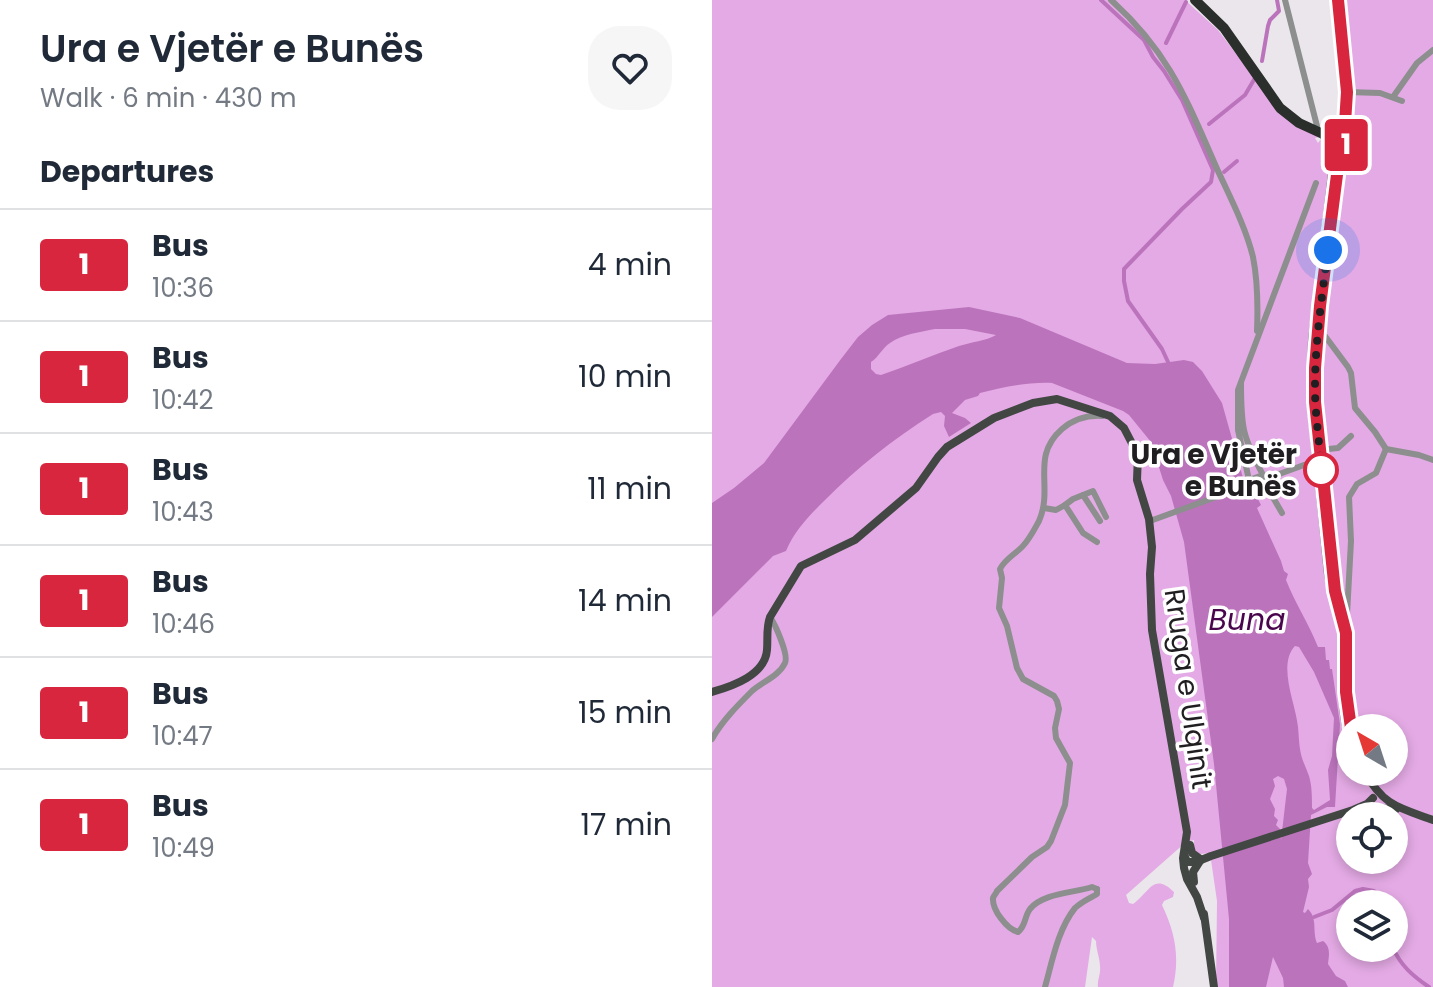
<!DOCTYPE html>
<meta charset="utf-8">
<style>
:root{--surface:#fff;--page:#f6f6f7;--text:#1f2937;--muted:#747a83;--line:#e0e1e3}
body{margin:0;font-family:Poppins,sans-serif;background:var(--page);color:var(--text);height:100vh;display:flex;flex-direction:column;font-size:30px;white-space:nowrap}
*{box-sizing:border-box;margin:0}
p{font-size:26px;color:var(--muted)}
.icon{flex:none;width:44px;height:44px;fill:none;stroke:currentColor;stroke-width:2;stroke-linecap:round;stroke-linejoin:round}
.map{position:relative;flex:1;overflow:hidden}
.side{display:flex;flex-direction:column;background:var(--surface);width:712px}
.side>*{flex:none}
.badge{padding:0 16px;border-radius:6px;font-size:28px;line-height:52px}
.needle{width:52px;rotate:321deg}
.tools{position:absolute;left:624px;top:714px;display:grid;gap:16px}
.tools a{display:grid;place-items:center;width:72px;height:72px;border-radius:50%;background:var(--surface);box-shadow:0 4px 12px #0003;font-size:40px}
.you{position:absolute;width:40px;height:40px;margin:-20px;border:6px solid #fff;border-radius:50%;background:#1a73e8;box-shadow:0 0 0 12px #1a73e833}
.map>.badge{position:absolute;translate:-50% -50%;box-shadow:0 0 0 4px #fff}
h2{padding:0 40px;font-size:30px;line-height:72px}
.round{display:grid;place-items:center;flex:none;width:84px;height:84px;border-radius:32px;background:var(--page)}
.headline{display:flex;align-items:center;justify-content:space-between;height:136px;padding:0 40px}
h1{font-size:38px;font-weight:600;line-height:60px}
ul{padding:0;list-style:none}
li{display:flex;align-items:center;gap:24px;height:112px;padding:0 40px;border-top:2px solid var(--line)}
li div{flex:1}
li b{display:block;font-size:30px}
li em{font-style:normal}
li .badge{min-width:88px;font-weight:700;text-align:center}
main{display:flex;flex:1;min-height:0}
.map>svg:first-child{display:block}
.green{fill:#e4aae5;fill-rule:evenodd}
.water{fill:#bb74bc;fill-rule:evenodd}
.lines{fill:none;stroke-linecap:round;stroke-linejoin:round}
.canal{stroke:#bb74bc;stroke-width:4}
.minor{stroke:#8c8f8d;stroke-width:6}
.major{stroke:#424744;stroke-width:8}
.highway{stroke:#2a2f2b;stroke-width:10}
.line-casing{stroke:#fff;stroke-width:18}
.line{stroke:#d7263d;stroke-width:12}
.walk{stroke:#201e20;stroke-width:8;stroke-dasharray:0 14.4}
.stop-dot{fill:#fff;stroke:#d7263d;stroke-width:4}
.labels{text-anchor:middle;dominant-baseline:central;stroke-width:7;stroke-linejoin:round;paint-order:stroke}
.stop-label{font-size:28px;font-weight:bold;fill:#201e20;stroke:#fff;text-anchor:end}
.street-label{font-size:28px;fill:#201e20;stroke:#fff}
.water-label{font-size:30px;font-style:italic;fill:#4a064d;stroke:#fff}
</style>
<main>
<section class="side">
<div class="headline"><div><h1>Ura e Vjetër e Bunës</h1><p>Walk · 6 min · 430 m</p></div><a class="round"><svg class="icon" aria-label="heart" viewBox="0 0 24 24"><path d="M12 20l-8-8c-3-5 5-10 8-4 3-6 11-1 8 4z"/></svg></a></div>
<h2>Departures</h2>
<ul>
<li><span class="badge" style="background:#d7263d;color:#fff">1</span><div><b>Bus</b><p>10:36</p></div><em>4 min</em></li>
<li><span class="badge" style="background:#d7263d;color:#fff">1</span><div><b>Bus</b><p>10:42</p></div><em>10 min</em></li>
<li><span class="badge" style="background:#d7263d;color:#fff">1</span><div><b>Bus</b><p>10:43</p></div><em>11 min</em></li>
<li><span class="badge" style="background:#d7263d;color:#fff">1</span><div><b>Bus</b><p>10:46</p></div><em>14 min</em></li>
<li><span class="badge" style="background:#d7263d;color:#fff">1</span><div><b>Bus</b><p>10:47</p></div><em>15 min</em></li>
<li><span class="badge" style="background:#d7263d;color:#fff">1</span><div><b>Bus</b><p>10:49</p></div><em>17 min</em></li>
</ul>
</section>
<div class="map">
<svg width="721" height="987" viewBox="0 0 721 987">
<rect width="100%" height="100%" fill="#ebe6eb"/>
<!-- green -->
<path class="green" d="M0,0H473L506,30L525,55L595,131L607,137L603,138L606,143L636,103L625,0H721V987H504L505,901L498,853L489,854L484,853L482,847V840L474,842L414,895L417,903L421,904C438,892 441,872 462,892L461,897L452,901L450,905C463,932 468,957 461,987H386C385,980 389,974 388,967C388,958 384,950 384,941L380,937L373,987H0ZM638,728H682V772H638ZM638,816H682V860H638ZM638,904H682V948H638Z"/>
<!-- water -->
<path class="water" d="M257,307L308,318L415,363L443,364L472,360L481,362L490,371L510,403L533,485L537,492L542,491L549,505L545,508L569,561L572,571L576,574L574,580C583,603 597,624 606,647H613L614,660H617L618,669H620L628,724L623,807H615L599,815L596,863L600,874L596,879L597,887L591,912L593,913L596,909C606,919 600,931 605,943L611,941C619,947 617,955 616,964L624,976L633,981L636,987H572L571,978L561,957L554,987H517V919L502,764L472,542L459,496L451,480L439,442L417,415L411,411L340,383C315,382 291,387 268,393L266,396L253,400L240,413L253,418L259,423L237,437L232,426L233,416L229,412L221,414C180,440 147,466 112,501C96,517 83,530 74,551L61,556L0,617V503L22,488L52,463L129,359L146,337L160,325L176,315ZM223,329H253L284,335C274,341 259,342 247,346C221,355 195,366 169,375L164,374L159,369V362C167,357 170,348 178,343C190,334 209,332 223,329ZM583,646L587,647L602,672L622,718L620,756L616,770L618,800L602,810L600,808C600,797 600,786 597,776C595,770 592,764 590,758C587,748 587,737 586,727C584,704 565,665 583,646ZM566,776L572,779L575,789L569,840L568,829L564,825L566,820L562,816L563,809L558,799L563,786L561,779Z"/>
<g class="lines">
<!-- canal -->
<g class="canal">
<polyline points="389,0 432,40 441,57 452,71 470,100 501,170 499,182 470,209 412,269 412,281 416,301 450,349 456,362"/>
<polyline points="454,43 474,2"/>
<polyline points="550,61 556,26 558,20 567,11 565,0"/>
<polyline points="497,124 533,95 543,78"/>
<polyline points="512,172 525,161"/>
<polyline points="602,917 620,910 643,891 651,889 662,891 670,897 670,904"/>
<path d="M681,948C689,966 701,976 717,987"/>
</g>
<!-- minor -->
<g class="minor">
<path d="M399,0C458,53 475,101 506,171C519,199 534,228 541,257C546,282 546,306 545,331"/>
<polyline points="573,0 605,126"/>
<polyline points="635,92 668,93 690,101"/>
<polyline points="681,97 705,63 721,50"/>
<polyline points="606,332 613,336 636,367 639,373 643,408 663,432 674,449 707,455 721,460"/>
<path d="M529,382C529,426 530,436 551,475L537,480L526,430V390L604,183"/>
<polyline points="607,450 626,448 639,436"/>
<polyline points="551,480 570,513"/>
<polyline points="371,495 361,499 353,505 371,533 385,542"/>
<polyline points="332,508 344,510 353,505"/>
<polyline points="388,521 371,495 381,491 394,517"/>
<polyline points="438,521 603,461"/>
<polyline points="634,633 639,541 637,497 645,484 664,473 674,449"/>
<path d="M0,739C10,721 26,705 40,691C50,682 67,676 73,663C77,655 63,624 58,617"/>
<path d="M385,889L380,887C362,893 331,893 318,909C312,917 314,926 306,932C295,929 280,910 281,898C282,895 284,894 285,891L320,857L335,847L339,841L353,805L358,763L344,738L343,728L347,709L345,701L342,696L311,679L305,668L295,626L287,608L290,578L288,569C293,559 302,555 310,547C317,540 322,530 327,521C342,487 318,457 350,429C362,419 374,415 390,416"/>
<path d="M333,987C340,962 346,929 363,908C369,902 378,898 385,894V889"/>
</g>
<!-- major -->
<g class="major">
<polyline points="626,0 635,92 633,123 635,130"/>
<circle cx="628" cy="137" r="10"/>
<polyline points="623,129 627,122 630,112"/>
<path d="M621,144L622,156L600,340L598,396L616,574C619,595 628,616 630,637C632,671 626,707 638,740"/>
<polyline points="625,171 630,150 633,146"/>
<path d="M0,692C21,686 53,675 55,650C56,638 54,628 58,617L89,566L143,540L204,488L226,457L235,447L282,418L321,403L345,399L398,416L412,428L426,455L425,480L437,519L440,547L438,574L440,630L475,832L471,858L472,868L475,879L485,897L492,918"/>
<path d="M653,772C671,806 688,808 721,820"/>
<polyline points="650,809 659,808 684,809"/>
<polyline points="478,845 480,853 487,858"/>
<polyline points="472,854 475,862 484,862 499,856 641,810 655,804 661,798"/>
<polyline points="482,882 481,872 488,861"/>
<polyline points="492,914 502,987"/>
</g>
<!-- highway -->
<polyline class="highway" points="483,0 512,28 568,108 587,123 611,134 619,142"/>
</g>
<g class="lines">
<!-- line casing -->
<g class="line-casing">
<polyline id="line" points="626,0 635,92 633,123 638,137 636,144 630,150 626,167 608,306 603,368 603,402 623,591 634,633 634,692 639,728"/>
</g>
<!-- line -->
<use href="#line" class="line"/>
<!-- walk -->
<path class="walk" d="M609,470C608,443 603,416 603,388C603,342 610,296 616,250"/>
</g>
<!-- markers -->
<circle class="stop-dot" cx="609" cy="470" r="16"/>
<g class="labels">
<!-- stop labels -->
<g class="stop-label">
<text x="585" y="454">Ura e Vjetër<tspan x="585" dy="32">e Bunës</tspan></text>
</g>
<!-- street labels -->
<g class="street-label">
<text transform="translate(476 689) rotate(82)">Rruga e Ulqinit</text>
</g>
<!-- water labels -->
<g class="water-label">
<text x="535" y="619">Buna</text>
</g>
</g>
</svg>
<div class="tools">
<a><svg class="needle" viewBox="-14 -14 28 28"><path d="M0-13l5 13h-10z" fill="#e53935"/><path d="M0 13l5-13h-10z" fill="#747a83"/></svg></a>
<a><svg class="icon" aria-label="locate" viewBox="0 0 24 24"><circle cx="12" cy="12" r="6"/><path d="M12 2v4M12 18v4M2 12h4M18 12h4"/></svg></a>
<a><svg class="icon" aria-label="layers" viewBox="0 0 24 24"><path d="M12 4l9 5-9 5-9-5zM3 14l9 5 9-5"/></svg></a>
</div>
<div class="you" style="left:616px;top:250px"></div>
<b class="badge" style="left:634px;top:145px;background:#d7263d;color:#fff">1</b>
</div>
</main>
